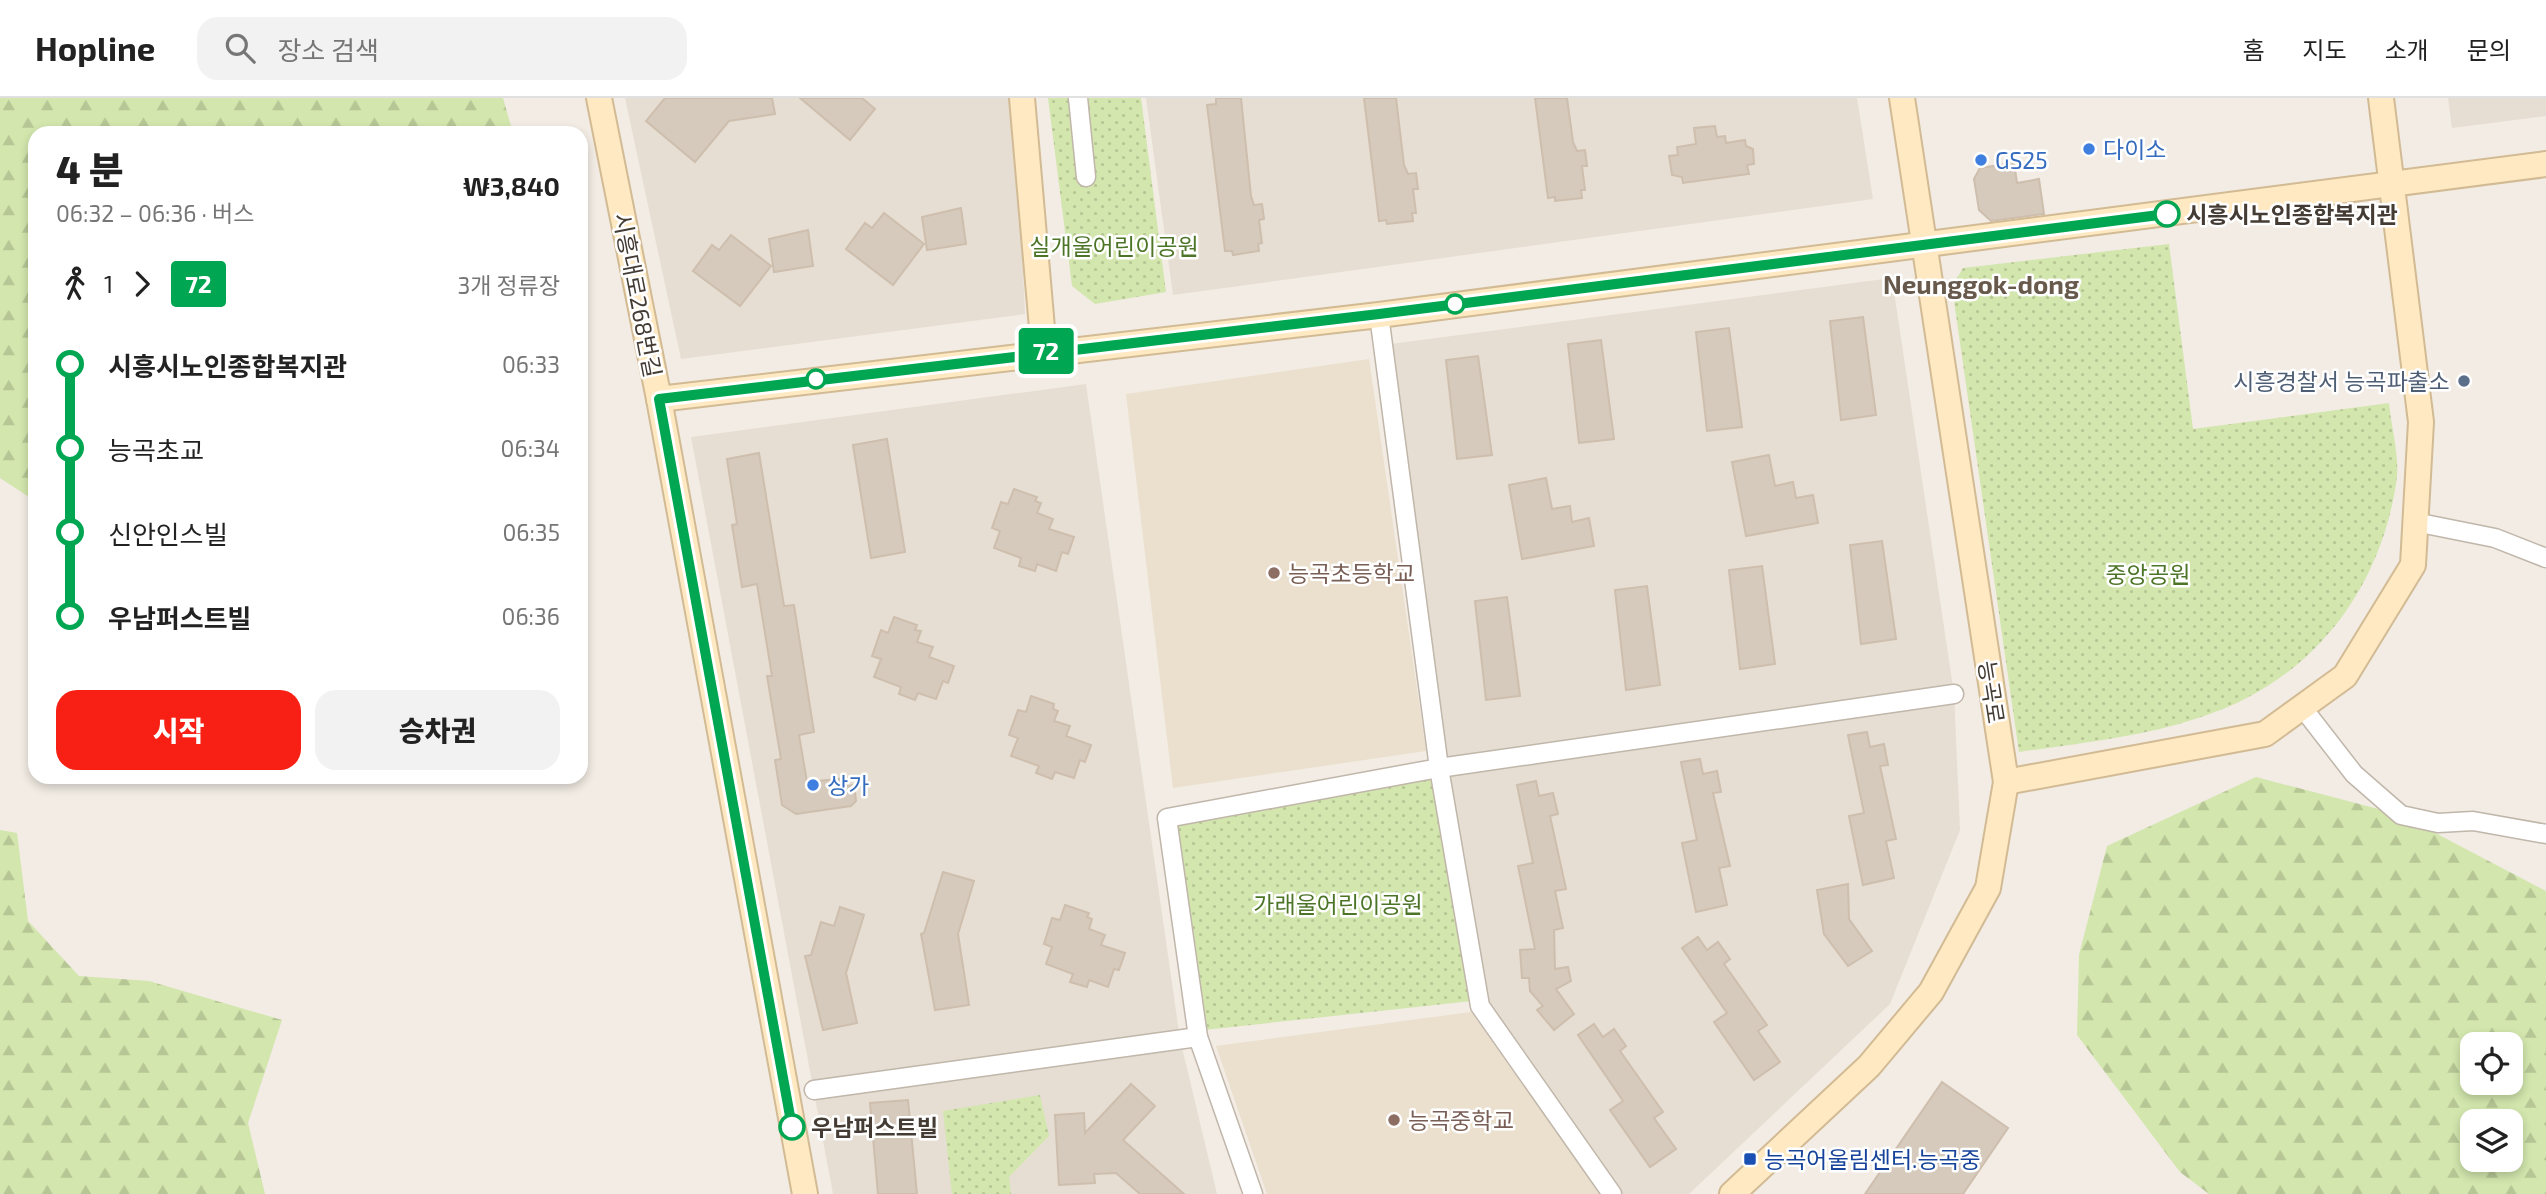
<!DOCTYPE html>
<html lang="ko">
<meta charset="utf-8">
<style>
:root{--surface:#fff;--page:#f2f2f2;--text:#222;--muted:#767676;--line:#e0e0e0;--accent:#f82015}
body{margin:0;font-family:"Exo 2","Noto Sans KR",sans-serif;background:var(--page);color:var(--text);height:100vh;display:flex;flex-direction:column;font-size:26px;white-space:nowrap}
*{box-sizing:border-box;margin:0}
p{font-size:23px;color:var(--muted)}
.icon{flex:none;width:38px;height:38px;fill:none;stroke:currentColor;stroke-width:2;stroke-linecap:round;stroke-linejoin:round}
.map{position:relative;flex:1;overflow:hidden}
.details{position:absolute;left:28px;top:28px;width:560px;height:658px;display:flex;flex-direction:column;background:var(--surface);border-radius:21px;box-shadow:0 4px 10px #0003}
.details>*{flex:none}
.badge{padding:0 14px;border-radius:5px;font-size:24px;line-height:46px}
.buttons{position:absolute;left:2460px;top:934px;display:grid;gap:14px}
.buttons a{display:grid;place-items:center;width:63px;height:63px;border-radius:14px;background:var(--surface);box-shadow:0 4px 10px #0003;font-size:35px}
.map>.badge{position:absolute;translate:-50% -50%;box-shadow:0 0 0 4px #fff}
.legs{display:flex;align-items:center;gap:10px;height:77px;padding:0 28px;font-size:23px}
.legs p{margin-inline-start:auto}
.headline{display:flex;align-items:center;justify-content:space-between;height:119px;padding:0 28px}
h1{font-size:38px;font-weight:800;line-height:52px}
.button{display:flex;gap:14px;margin-top:auto;padding:14px 28px}
.button a{flex:1;height:80px;border-radius:21px;background:var(--accent);color:#fff;font-size:28px;font-weight:800;line-height:80px;text-align:center}
.button a+a{background:var(--page);color:var(--text)}
ul{padding:0 28px;list-style:none}
li{display:flex;align-items:center;gap:24px;height:84px;font-size:26px}
li i{display:grid;place-items:center;width:10px;height:100%;margin:0 9px;background:currentColor}
li i::after{content:'';width:18px;height:18px;margin:-9px;border:5px solid;border-radius:50%;background:var(--surface)}
li p{margin-inline-start:auto}
li:first-child i{background:linear-gradient(#0000 50%,currentColor 0)}
li:last-child i{background:linear-gradient(currentColor 50%,#0000 0)}
header{display:flex;align-items:center;gap:42px;box-sizing:border-box;height:98px;padding:0 35px;background:var(--surface);border-bottom:2px solid var(--line)}
header strong{font-size:33px}
nav{display:flex;gap:38px;margin-inline-start:auto;font-size:24px}
.search{width:490px;height:63px;background:var(--page);display:flex;align-items:center;gap:18px;box-sizing:border-box;padding:0 24px;border-radius:21px;color:var(--muted);font-size:26px}
.map>svg:first-child{display:block}
.residential{fill:#e6ded2}
.education{fill:#ebe0ce}
.forest{fill:url(#forest-firs);fill-rule:evenodd}
.park{fill:url(#park-dots)}
.building{fill:#d6cabd;stroke:#cebead;stroke-width:2}
.lines{fill:none;stroke-linecap:round;stroke-linejoin:round}
.street-casing{stroke:#c0b6aa;stroke-width:21}
.secondary-casing{stroke:#d2bb94;stroke-width:28}
.street{stroke:#fff;stroke-width:18}
.secondary{stroke:#fee9c2;stroke-width:24}
.line-1-casing{stroke:#fff;stroke-width:16}
.line-1{stroke:#00a651;stroke-width:10}
.shop-dot{fill:#3f7fe0;stroke:#fff;stroke-width:2.5}
.stop-1-dot{fill:#fff;stroke:#00a651;stroke-width:3.5}
.service-dot{fill:#5c6f8a;stroke:#fff;stroke-width:2.5}
.education-dot{fill:#8d6e63;stroke:#fff;stroke-width:2.5}
.transit-dot{fill:#1a4fb4;stroke:#fff;stroke-width:2.5}
.labels{text-anchor:middle;dominant-baseline:central;stroke-width:5;stroke-linejoin:round;paint-order:stroke}
.shop-label{font-size:23px;fill:#366cbe;stroke:#fff;text-anchor:start}
.stop-label{font-size:23px;font-weight:bold;fill:#443c34;stroke:#fff;text-anchor:start}
.park-label{font-size:23px;fill:#4d7528;stroke:#fff}
.street-label{font-size:23px;fill:#443c34;stroke:#fff}
.service-label{font-size:23px;fill:#4e5e75;stroke:#fff;text-anchor:end}
.education-label{font-size:23px;fill:#785e54;stroke:#fff;text-anchor:start}
.transit-label{font-size:23px;fill:#164399;stroke:#fff;text-anchor:start}
.quarter-label{font-size:26px;font-weight:bold;fill:#67594b;stroke:#fff}
</style>
<header>
<strong>Hopline</strong>
<div class="search"><svg class="icon" aria-label="search" viewBox="0 0 24 24"><circle cx="10" cy="10" r="6"/><path d="M15 15l6 6"/></svg>장소 검색</div>
<nav><a>홈</a><a>지도</a><a>소개</a><a>문의</a></nav>
</header>
<div class="map">
<svg width="2546" height="1096" viewBox="0 0 2546 1096">
<defs>
<pattern id="forest-firs" width="22" height="20" patternUnits="userSpaceOnUse" patternTransform="scale(1.75)"><rect width="22" height="20" fill="#d2e6ad"/><path d="M5 1l3.5 6h-7zM16 11l3.5 6h-7z" fill="#b6c695"/></pattern>
<pattern id="park-dots" width="8" height="8" patternUnits="userSpaceOnUse" patternTransform="scale(1.75)"><rect width="8" height="8" fill="#d2e6ad"/><path d="M2 2h.1M6 6h.1" fill="none" stroke="#b6c695" stroke-width="1.8" stroke-linecap="round"/></pattern>
</defs>
<rect width="100%" height="100%" fill="#f2ece4"/>
<!-- residential -->
<g class="residential">
<polygon points="625,0 1015,0 1025,216 681,261"/>
<polygon points="1146,0 1857,0 1873,101 1173,197"/>
<polygon points="2448,0 2546,0 2546,18 2452,30"/>
<polygon points="1892,180 1954,596 1960,732 1890,906 1689,1096 1612,1096 1480,908 1383,247"/>
<polygon points="1086,286 1180,941 1217,1096 833,1096 691,339"/>
</g>
<!-- education -->
<g class="education">
<polygon points="1369,261 1426,653 1173,690 1126,296"/>
<polygon points="1471,914 1600,1096 1267,1096 1216,948"/>
</g>
<!-- forest -->
<g class="forest">
<polygon points="0,0 503,0 513,35 35,35 35,403 0,380"/>
<path d="M2256,679L2401,717L2546,793V1096H2209L2180,1074L2077,937L2079,857L2107,748ZM2473,947H2511V985H2473ZM2473,1024H2511V1062H2473Z"/>
<polygon points="0,732 17,735 28,823 79,878 149,883 282,922 248,1025 265,1096 0,1096"/>
</g>
<!-- park -->
<g class="park">
<polygon points="1048,0 1141,0 1166,194 1095,206 1072,188"/>
<path d="M2169,146L2193,331L2389,305C2391,328 2399,356 2397,379C2382,492 2311,584 2201,619C2143,639 2080,645 2019,654L1953,196L1957,180L1963,170Z"/>
<polygon points="1433,677 1472,903 1204,932 1173,720"/>
<polygon points="1040,997 1049,1038 1009,1079 1011,1096 952,1096 943,1013"/>
</g>
<!-- building -->
<g class="building">
<polygon points="665,0 772,0 775,16 729,23 695,64 646,23"/>
<polygon points="800,0 862,0 875,11 850,42"/>
<polygon points="1216,0 1241,0 1251,98 1254,107 1262,106 1264,121 1259,122 1262,145 1258,146 1259,153 1233,157 1232,153 1225,153 1207,7 1216,6"/>
<polygon points="1364,0 1396,0 1404,67 1408,76 1416,75 1418,91 1413,91 1416,115 1412,115 1413,123 1387,126 1386,122 1379,123"/>
<polygon points="1535,0 1567,0 1573,44 1577,53 1585,52 1587,68 1582,68 1585,92 1581,92 1582,100 1555,103 1555,99 1548,100"/>
<polygon points="1715,28 1717,39 1725,38 1726,45 1745,42 1746,48 1753,51 1754,66 1747,67 1749,76 1683,85 1682,79 1672,77 1669,58 1678,57 1677,49 1696,46 1694,30"/>
<polygon points="2014,65 2017,85 2039,81 2044,116 1991,123 1979,112 1974,81 1980,70"/>
<polygon points="961,110 966,146 927,152 922,119"/>
<polygon points="884,115 924,146 893,187 846,151 865,125 872,130"/>
<polygon points="808,132 813,168 774,174 769,141"/>
<polygon points="731,137 771,168 740,208 693,173 712,147 719,152"/>
<polygon points="1863,219 1876,317 1841,322 1830,223"/>
<polygon points="1729,230 1742,329 1707,333 1696,234"/>
<polygon points="1601,242 1614,341 1579,345 1568,246"/>
<polygon points="1478,258 1492,357 1457,361 1446,262"/>
<polygon points="887,341 905,454 871,460 853,347"/>
<polygon points="759,355 784,508 794,507 814,634 799,637 807,684 847,680 847,688 854,687 856,703 851,708 796,716 782,707 775,662 781,661 767,578 772,578 757,486 742,489 732,427 737,426 727,361"/>
<polygon points="1769,357 1775,388 1793,384 1796,400 1813,397 1818,425 1746,438 1732,364"/>
<polygon points="1546,380 1552,411 1570,408 1572,424 1589,420 1594,448 1522,461 1509,387"/>
<polygon points="1014,391 1037,399 1035,403 1041,405 1037,415 1053,421 1049,431 1074,439 1068,456 1062,454 1056,473 1037,466 1035,473 1019,468 1021,460 994,450 1000,433 992,430 1001,404 1008,406"/>
<polygon points="1882,443 1896,541 1861,546 1850,447"/>
<polygon points="1762,468 1775,566 1740,571 1729,472"/>
<polygon points="1647,488 1660,587 1626,592 1615,492"/>
<polygon points="1507,499 1520,598 1486,602 1475,503"/>
<polygon points="894,519 917,527 915,532 921,533 917,544 933,549 929,559 954,568 948,585 943,583 936,601 918,595 915,602 899,596 901,589 874,579 881,561 872,558 881,532 888,535"/>
<polygon points="1031,598 1054,606 1053,611 1058,613 1054,623 1070,628 1066,638 1091,647 1085,664 1080,662 1074,680 1055,674 1052,681 1036,675 1039,668 1011,658 1018,640 1009,637 1018,612 1026,614"/>
<polygon points="1867,634 1870,649 1884,646 1888,667 1880,668 1896,741 1886,743 1894,780 1863,787 1849,718 1864,715 1848,637"/>
<polygon points="1700,661 1703,676 1717,673 1721,694 1713,695 1730,768 1719,770 1727,807 1696,814 1682,745 1697,742 1681,664"/>
<polygon points="1536,683 1539,698 1553,695 1558,716 1550,718 1566,791 1555,793 1563,830 1554,832 1555,871 1568,869 1571,883 1556,891 1574,916 1554,932 1537,912 1543,908 1530,893 1529,880 1522,880 1520,852 1535,851 1518,768 1533,765 1517,687"/>
<polygon points="943,774 974,783 958,836 969,907 935,912 921,836 924,835"/>
<polygon points="1848,786 1849,821 1872,853 1848,868 1824,836 1817,792"/>
<polygon points="1065,807 1089,815 1087,819 1092,821 1089,831 1105,837 1101,847 1125,855 1119,872 1114,871 1108,889 1089,882 1087,889 1070,884 1073,876 1046,866 1052,849 1044,846 1052,820 1060,822"/>
<polygon points="840,809 864,817 846,875 857,925 823,932 805,858 811,857 821,824 834,828"/>
<polygon points="1698,839 1707,852 1718,844 1730,861 1724,866 1767,927 1758,933 1780,964 1754,982 1714,924 1727,915 1682,850"/>
<polygon points="1594,926 1603,939 1614,931 1626,948 1620,953 1663,1014 1654,1020 1676,1051 1650,1069 1610,1012 1623,1003 1578,937"/>
<polygon points="1942,984 2008,1030 1963,1096 1865,1096"/>
<polygon points="1131,986 1155,1008 1123,1042 1184,1096 1140,1096 1116,1075 1094,1076 1095,1085 1059,1087 1055,1017 1084,1015 1085,1035"/>
<polygon points="908,1002 917,1096 878,1096 870,1005"/>
</g>
<g class="lines">
<!-- street casing -->
<g class="street-casing">
<g id="street">
<polyline points="1078,0 1086,79"/>
<polyline points="1379,217 1439,670 1480,908 1612,1096"/>
<polyline points="2415,424 2495,440 2546,460"/>
<polyline points="2302,609 2354,676 2401,717 2438,725 2473,723 2546,736"/>
<polyline points="1198,939 1253,1096"/>
<polyline points="814,992 1198,939 1167,720 1439,670 1954,596"/>
</g>
</g>
<!-- secondary casing -->
<g class="secondary-casing">
<g id="secondary">
<polyline points="599,0 659,301 805,1096"/>
<polyline points="1022,0 1044,253"/>
<polyline points="659,301 1379,217 2546,66"/>
<polyline points="2006,684 2265,636 2345,578 2413,467 2421,324 2381,0"/>
<polyline points="1732,1096 1869,968 1931,894 1988,790 2006,684 1902,0"/>
</g>
</g>
<!-- street -->
<use href="#street" class="street"/>
<!-- secondary -->
<use href="#secondary" class="secondary"/>
</g>
<g class="lines">
<!-- line-1 casing -->
<g class="line-1-casing">
<polyline id="line-1" points="792,1029 659,301 1379,216 2167,116"/>
</g>
<!-- line-1 -->
<use href="#line-1" class="line-1"/>
</g>
<!-- markers -->
<g class="shop-dot">
<circle cx="2089" cy="51" r="7"/>
<circle cx="1981" cy="62" r="7"/>
<circle cx="813" cy="687" r="7"/>
</g>
<g class="stop-1-dot">
<circle cx="2167" cy="116" r="12"/>
<circle cx="1455" cy="206" r="9"/>
<circle cx="816" cy="281" r="9"/>
<circle cx="792" cy="1029" r="12"/>
</g>
<circle class="service-dot" cx="2464" cy="283" r="7"/>
<g class="education-dot">
<circle cx="1274" cy="475" r="7"/>
<circle cx="1394" cy="1022" r="7"/>
</g>
<rect class="transit-dot" x="1743" y="1054" width="14" height="14" rx="3.5"/>
<g class="labels">
<!-- shop labels -->
<g class="shop-label">
<text x="2103" y="51">다이소</text>
<text x="1995" y="62">GS25</text>
<text x="827" y="687">상가</text>
</g>
<!-- stop labels -->
<g class="stop-label">
<text x="2186" y="116">시흥시노인종합복지관</text>
<text x="811" y="1029">우남퍼스트빌</text>
</g>
<!-- park labels -->
<g class="park-label">
<text x="1114" y="148">실개울어린이공원</text>
<text x="2148" y="476">중앙공원</text>
<text x="1338" y="806">가래울어린이공원</text>
</g>
<!-- street labels -->
<g class="street-label">
<text transform="translate(638 197) rotate(79)">시흥대로268번길</text>
<text transform="translate(1992 594) rotate(81)">능곡로</text>
</g>
<!-- service labels -->
<g class="service-label">
<text x="2450" y="283">시흥경찰서 능곡파출소</text>
</g>
<!-- education labels -->
<g class="education-label">
<text x="1288" y="475">능곡초등학교</text>
<text x="1408" y="1022">능곡중학교</text>
</g>
<!-- transit labels -->
<g class="transit-label">
<text x="1764" y="1061">능곡어울림센터.능곡중</text>
</g>
<!-- quarter labels -->
<g class="quarter-label">
<text x="1981" y="185">Neunggok-dong</text>
</g>
</g>
</svg>
<div class="buttons">
<a><svg class="icon" aria-label="locate" viewBox="0 0 24 24"><circle cx="12" cy="12" r="6"/><path d="M12 2v4M12 18v4M2 12h4M18 12h4"/></svg></a>
<a><svg class="icon" aria-label="layers" viewBox="0 0 24 24"><path d="M12 4l9 5-9 5-9-5zM3 14l9 5 9-5"/></svg></a>
</div>
<b class="badge" style="left:1046px;top:253px;background:#00a651;color:#fff">72</b>
<section class="details">
<div class="headline"><div><h1>4 분</h1><p>06:32 – 06:36 · 버스</p></div><b>₩3,840</b></div>
<div class="legs"><svg class="icon" aria-label="walk" viewBox="0 0 24 24"><circle cx="13" cy="4" r="2"/><path d="M13 8l-2 6 4 7M11 14l-3 7M7 12l3-4h3l4 4"/></svg>1<svg class="icon" aria-label="forward" viewBox="0 0 24 24"><path d="M9 5l7 7-7 7"/></svg><b class="badge" style="background:#00a651;color:#fff">72</b><p>3개 정류장</p></div>
<ul>
<li><i style="color:#00a651"></i><b>시흥시노인종합복지관</b><p>06:33</p></li>
<li><i style="color:#00a651"></i><span>능곡초교</span><p>06:34</p></li>
<li><i style="color:#00a651"></i><span>신안인스빌</span><p>06:35</p></li>
<li><i style="color:#00a651"></i><b>우남퍼스트빌</b><p>06:36</p></li>
</ul>
<div class="button"><a>시작</a><a>승차권</a></div>
</section>
</div>
